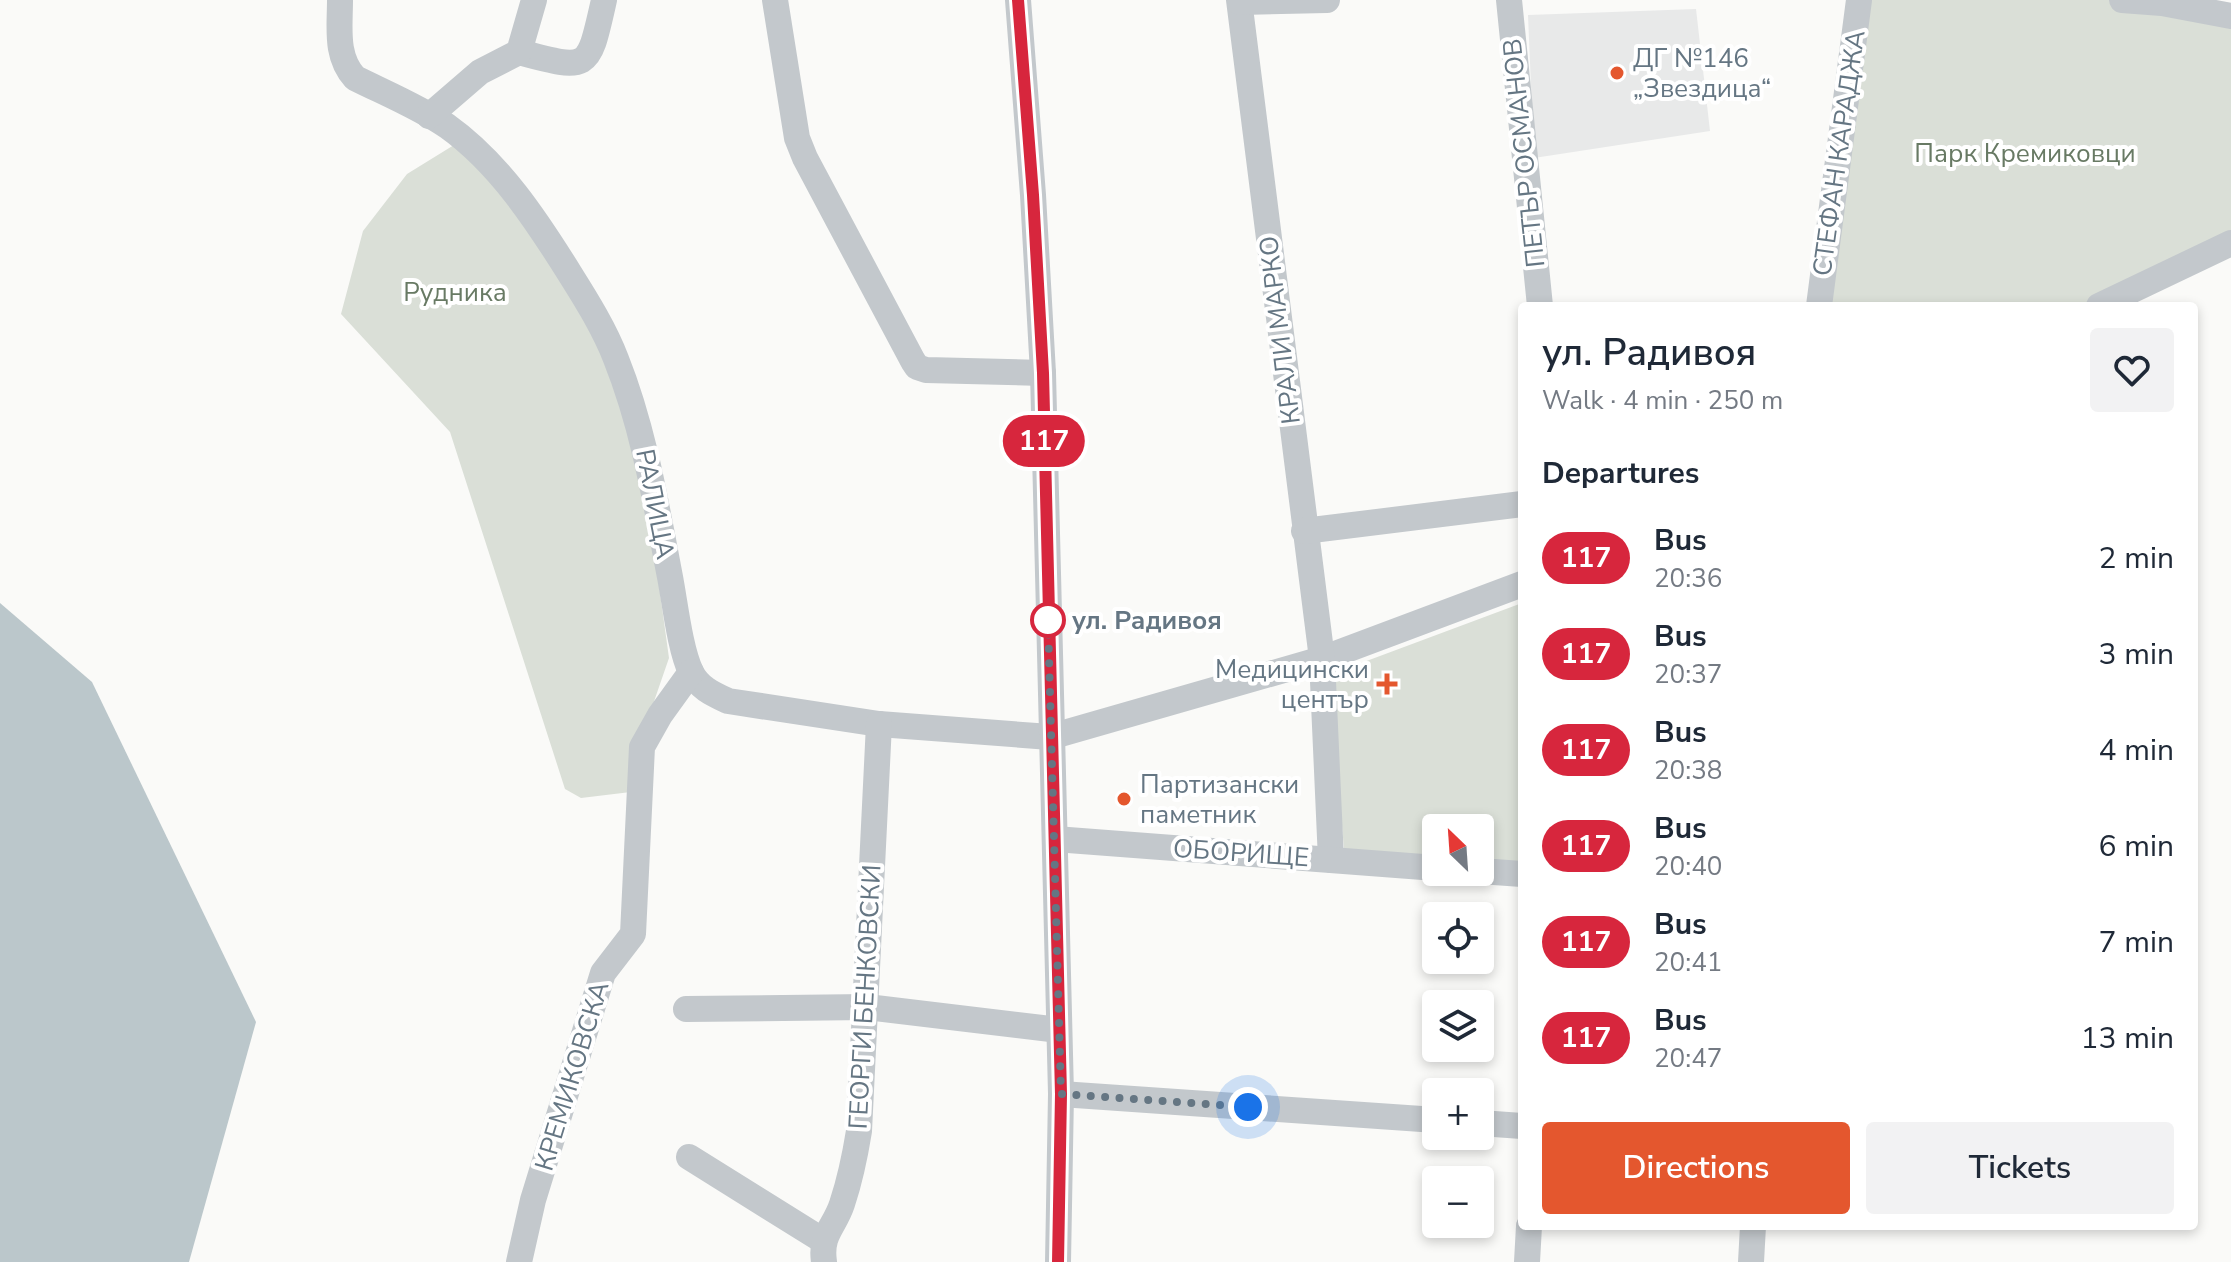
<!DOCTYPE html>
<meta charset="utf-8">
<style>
:root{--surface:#fff;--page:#f2f2f3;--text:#1f2937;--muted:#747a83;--accent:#e4572e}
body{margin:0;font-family:"Nunito Sans",sans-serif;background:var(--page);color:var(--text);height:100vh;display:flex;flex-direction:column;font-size:30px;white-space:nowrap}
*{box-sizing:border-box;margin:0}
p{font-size:26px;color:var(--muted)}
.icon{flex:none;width:44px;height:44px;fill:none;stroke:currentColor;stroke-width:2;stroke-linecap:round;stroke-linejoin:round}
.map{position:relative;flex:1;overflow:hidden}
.sheet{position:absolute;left:1518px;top:302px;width:680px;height:928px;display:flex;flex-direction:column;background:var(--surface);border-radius:8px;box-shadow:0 4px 12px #0003}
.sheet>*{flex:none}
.badge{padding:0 16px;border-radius:26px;font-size:28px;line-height:52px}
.needle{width:52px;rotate:335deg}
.fabs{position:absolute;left:1422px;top:814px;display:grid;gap:16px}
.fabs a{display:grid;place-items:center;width:72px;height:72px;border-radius:8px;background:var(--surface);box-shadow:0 4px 12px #0003;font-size:40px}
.you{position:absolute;width:40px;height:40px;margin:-20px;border:6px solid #fff;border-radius:50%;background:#1a73e8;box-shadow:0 0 0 12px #1a73e833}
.map>.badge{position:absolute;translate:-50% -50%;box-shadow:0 0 0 4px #fff}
h2{padding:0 24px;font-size:30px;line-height:72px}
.round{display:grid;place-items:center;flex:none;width:84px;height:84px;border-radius:8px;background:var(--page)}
.head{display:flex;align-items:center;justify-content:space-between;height:136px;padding:0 24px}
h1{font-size:38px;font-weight:600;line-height:60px}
.primary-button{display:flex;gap:16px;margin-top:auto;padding:16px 24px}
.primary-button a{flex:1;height:92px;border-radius:8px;background:var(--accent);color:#fff;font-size:32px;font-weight:600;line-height:92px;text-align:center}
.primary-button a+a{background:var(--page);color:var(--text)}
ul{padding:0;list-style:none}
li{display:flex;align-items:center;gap:24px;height:96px;padding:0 24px}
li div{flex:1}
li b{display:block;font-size:30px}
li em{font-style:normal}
li .badge{min-width:88px;font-weight:700;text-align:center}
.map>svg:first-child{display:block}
.built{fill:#e8e9e9}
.green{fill:#dadfd7}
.water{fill:#bbc7cb}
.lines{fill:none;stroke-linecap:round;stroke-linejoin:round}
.minor{stroke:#c3c8cc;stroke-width:26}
.line-casing{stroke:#fff;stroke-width:18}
.line{stroke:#d7263d;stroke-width:12}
.walk{stroke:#657683;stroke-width:8;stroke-dasharray:0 14.4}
.poi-dot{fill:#e4572e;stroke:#fff;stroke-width:3}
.stop-dot{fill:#fff;stroke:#d7263d;stroke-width:4}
.labels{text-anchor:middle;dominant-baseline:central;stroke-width:8;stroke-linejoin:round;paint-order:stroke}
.poi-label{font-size:26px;fill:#657683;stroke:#fff;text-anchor:start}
.street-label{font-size:26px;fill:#657683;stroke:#fff}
.park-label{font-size:26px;fill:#687a64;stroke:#fff}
.stop-label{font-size:26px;font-weight:bold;fill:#657683;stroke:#fff;text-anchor:start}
</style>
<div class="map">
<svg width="2231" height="1262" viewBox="0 0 2231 1262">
<rect width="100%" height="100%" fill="#fafaf8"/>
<!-- built -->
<polygon class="built" points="1696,9 1710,131 1534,158 1528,15"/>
<!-- green -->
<g class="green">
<polygon points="1859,0 2122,0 2231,16 2231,243 2099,306 1819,306"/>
<polygon points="454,145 510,195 577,297 617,380 647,499 669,658 650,713 639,791 581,798 565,789 450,432 341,314 363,231 407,174"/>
<polygon points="1522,603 1522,867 1480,862 1480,828 1436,828 1436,858 1344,849 1329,675"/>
</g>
<!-- water -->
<polygon class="water" points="0,603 92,682 256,1022 189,1262 0,1262"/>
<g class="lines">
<!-- minor -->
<g class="minor">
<path d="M340,0C340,28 335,56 355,78C385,93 419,107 447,126C499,163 537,221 570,274C587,301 605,330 616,359C644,429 656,504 670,577C675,603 680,649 691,672C699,688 713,694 728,701L879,724L1050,737L1322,659L1522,584"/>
<polyline points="775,0 797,138 805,158 913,361 917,367 926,370 1043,373"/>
<polyline points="1018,0 1033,195 1043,373 1061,1094 1058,1262"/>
<polyline points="1239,0 1322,659 1331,860"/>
<polyline points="1509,0 1540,306"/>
<polyline points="2122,0 2162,3 2231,16"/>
<polyline points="1240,2 1327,0"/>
<path d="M519,52C590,71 588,71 604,0"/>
<polyline points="429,116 480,72 519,52 534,0"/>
<polyline points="1819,306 1859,0"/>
<polyline points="2099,306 2231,243"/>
<polyline points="1304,531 1522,504"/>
<polyline points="1055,839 1436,868"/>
<polyline points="1480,871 1522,874"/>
<polyline points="686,1009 867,1007 1059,1030"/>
<polyline points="1061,1094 1436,1120"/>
<polyline points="1480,1123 1522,1126"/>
<polyline points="689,1157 822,1240"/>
<polyline points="519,1262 533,1200 603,973 633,934 642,747 660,715 691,672"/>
<path d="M824,1262C820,1234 834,1228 842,1204C850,1180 855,1156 859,1131L879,724"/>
<polyline points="1527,1262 1529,1226"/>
<polyline points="1751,1262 1753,1226"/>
</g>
</g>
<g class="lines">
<!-- line casing -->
<g class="line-casing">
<polyline id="line" points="1018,0 1033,195 1043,373 1061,1094 1058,1262"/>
</g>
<!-- line -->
<use href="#line" class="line"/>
<!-- walk -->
<polyline class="walk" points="1048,620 1061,1094 1248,1107"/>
</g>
<!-- markers -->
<g class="poi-dot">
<circle cx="1617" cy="73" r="8"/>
<path d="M1383 672h8v8h8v8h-8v8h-8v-8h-8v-8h8z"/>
<circle cx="1124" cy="799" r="8"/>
</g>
<circle class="stop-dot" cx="1048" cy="620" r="16"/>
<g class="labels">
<!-- poi labels -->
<g class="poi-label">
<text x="1633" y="58">ДГ №146<tspan x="1633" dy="30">„Звездица“</tspan></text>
<text x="1369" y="669" text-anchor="end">Медицински<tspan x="1369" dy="30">център</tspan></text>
<text x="1140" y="784">Партизански<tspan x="1140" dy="30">паметник</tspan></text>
</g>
<!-- street labels -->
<g class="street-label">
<text transform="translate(1524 153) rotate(-96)">ПЕТЪР ОСМАНОВ</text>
<text transform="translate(1839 153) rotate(-82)">СТЕФАН КАРАДЖА</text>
<text transform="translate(1280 330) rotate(-97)">КРАЛИ МАРКО</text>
<text transform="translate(655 504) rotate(79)">РАЛИЦА</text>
<text transform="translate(1241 853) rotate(4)">ОБОРИЩЕ</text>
<text transform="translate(865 997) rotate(-87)">ГЕОРГИ БЕНКОВСКИ</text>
<text transform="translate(572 1076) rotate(-73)">КРЕМИКОВСКА</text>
</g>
<!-- park labels -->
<g class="park-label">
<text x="2025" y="153">Парк Кремиковци</text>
<text x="455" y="292">Рудника</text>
</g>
<!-- stop labels -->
<g class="stop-label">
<text x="1072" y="620">ул. Радивоя</text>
</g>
</g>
</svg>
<div class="fabs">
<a><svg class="needle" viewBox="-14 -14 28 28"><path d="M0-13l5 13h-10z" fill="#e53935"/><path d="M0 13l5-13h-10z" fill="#747a83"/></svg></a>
<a><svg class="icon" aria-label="locate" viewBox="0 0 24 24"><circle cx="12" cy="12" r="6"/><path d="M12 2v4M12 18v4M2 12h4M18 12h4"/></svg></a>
<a><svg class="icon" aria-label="layers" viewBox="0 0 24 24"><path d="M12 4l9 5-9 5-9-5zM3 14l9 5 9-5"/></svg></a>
<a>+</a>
<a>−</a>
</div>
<div class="you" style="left:1248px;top:1107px"></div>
<b class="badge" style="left:1044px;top:441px;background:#d7263d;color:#fff">117</b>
<section class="sheet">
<div class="head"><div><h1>ул. Радивоя</h1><p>Walk · 4 min · 250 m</p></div><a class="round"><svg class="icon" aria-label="heart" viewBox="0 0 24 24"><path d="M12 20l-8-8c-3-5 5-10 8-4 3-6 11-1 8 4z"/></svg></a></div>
<h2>Departures</h2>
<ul>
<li><span class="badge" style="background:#d7263d;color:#fff">117</span><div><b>Bus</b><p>20:36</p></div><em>2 min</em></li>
<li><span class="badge" style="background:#d7263d;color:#fff">117</span><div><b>Bus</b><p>20:37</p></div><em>3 min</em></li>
<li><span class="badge" style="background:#d7263d;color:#fff">117</span><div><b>Bus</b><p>20:38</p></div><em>4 min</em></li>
<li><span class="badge" style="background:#d7263d;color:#fff">117</span><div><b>Bus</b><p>20:40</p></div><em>6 min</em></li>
<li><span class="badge" style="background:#d7263d;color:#fff">117</span><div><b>Bus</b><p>20:41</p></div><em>7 min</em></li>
<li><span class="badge" style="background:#d7263d;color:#fff">117</span><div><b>Bus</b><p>20:47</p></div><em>13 min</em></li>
</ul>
<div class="primary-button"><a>Directions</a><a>Tickets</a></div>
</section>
</div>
